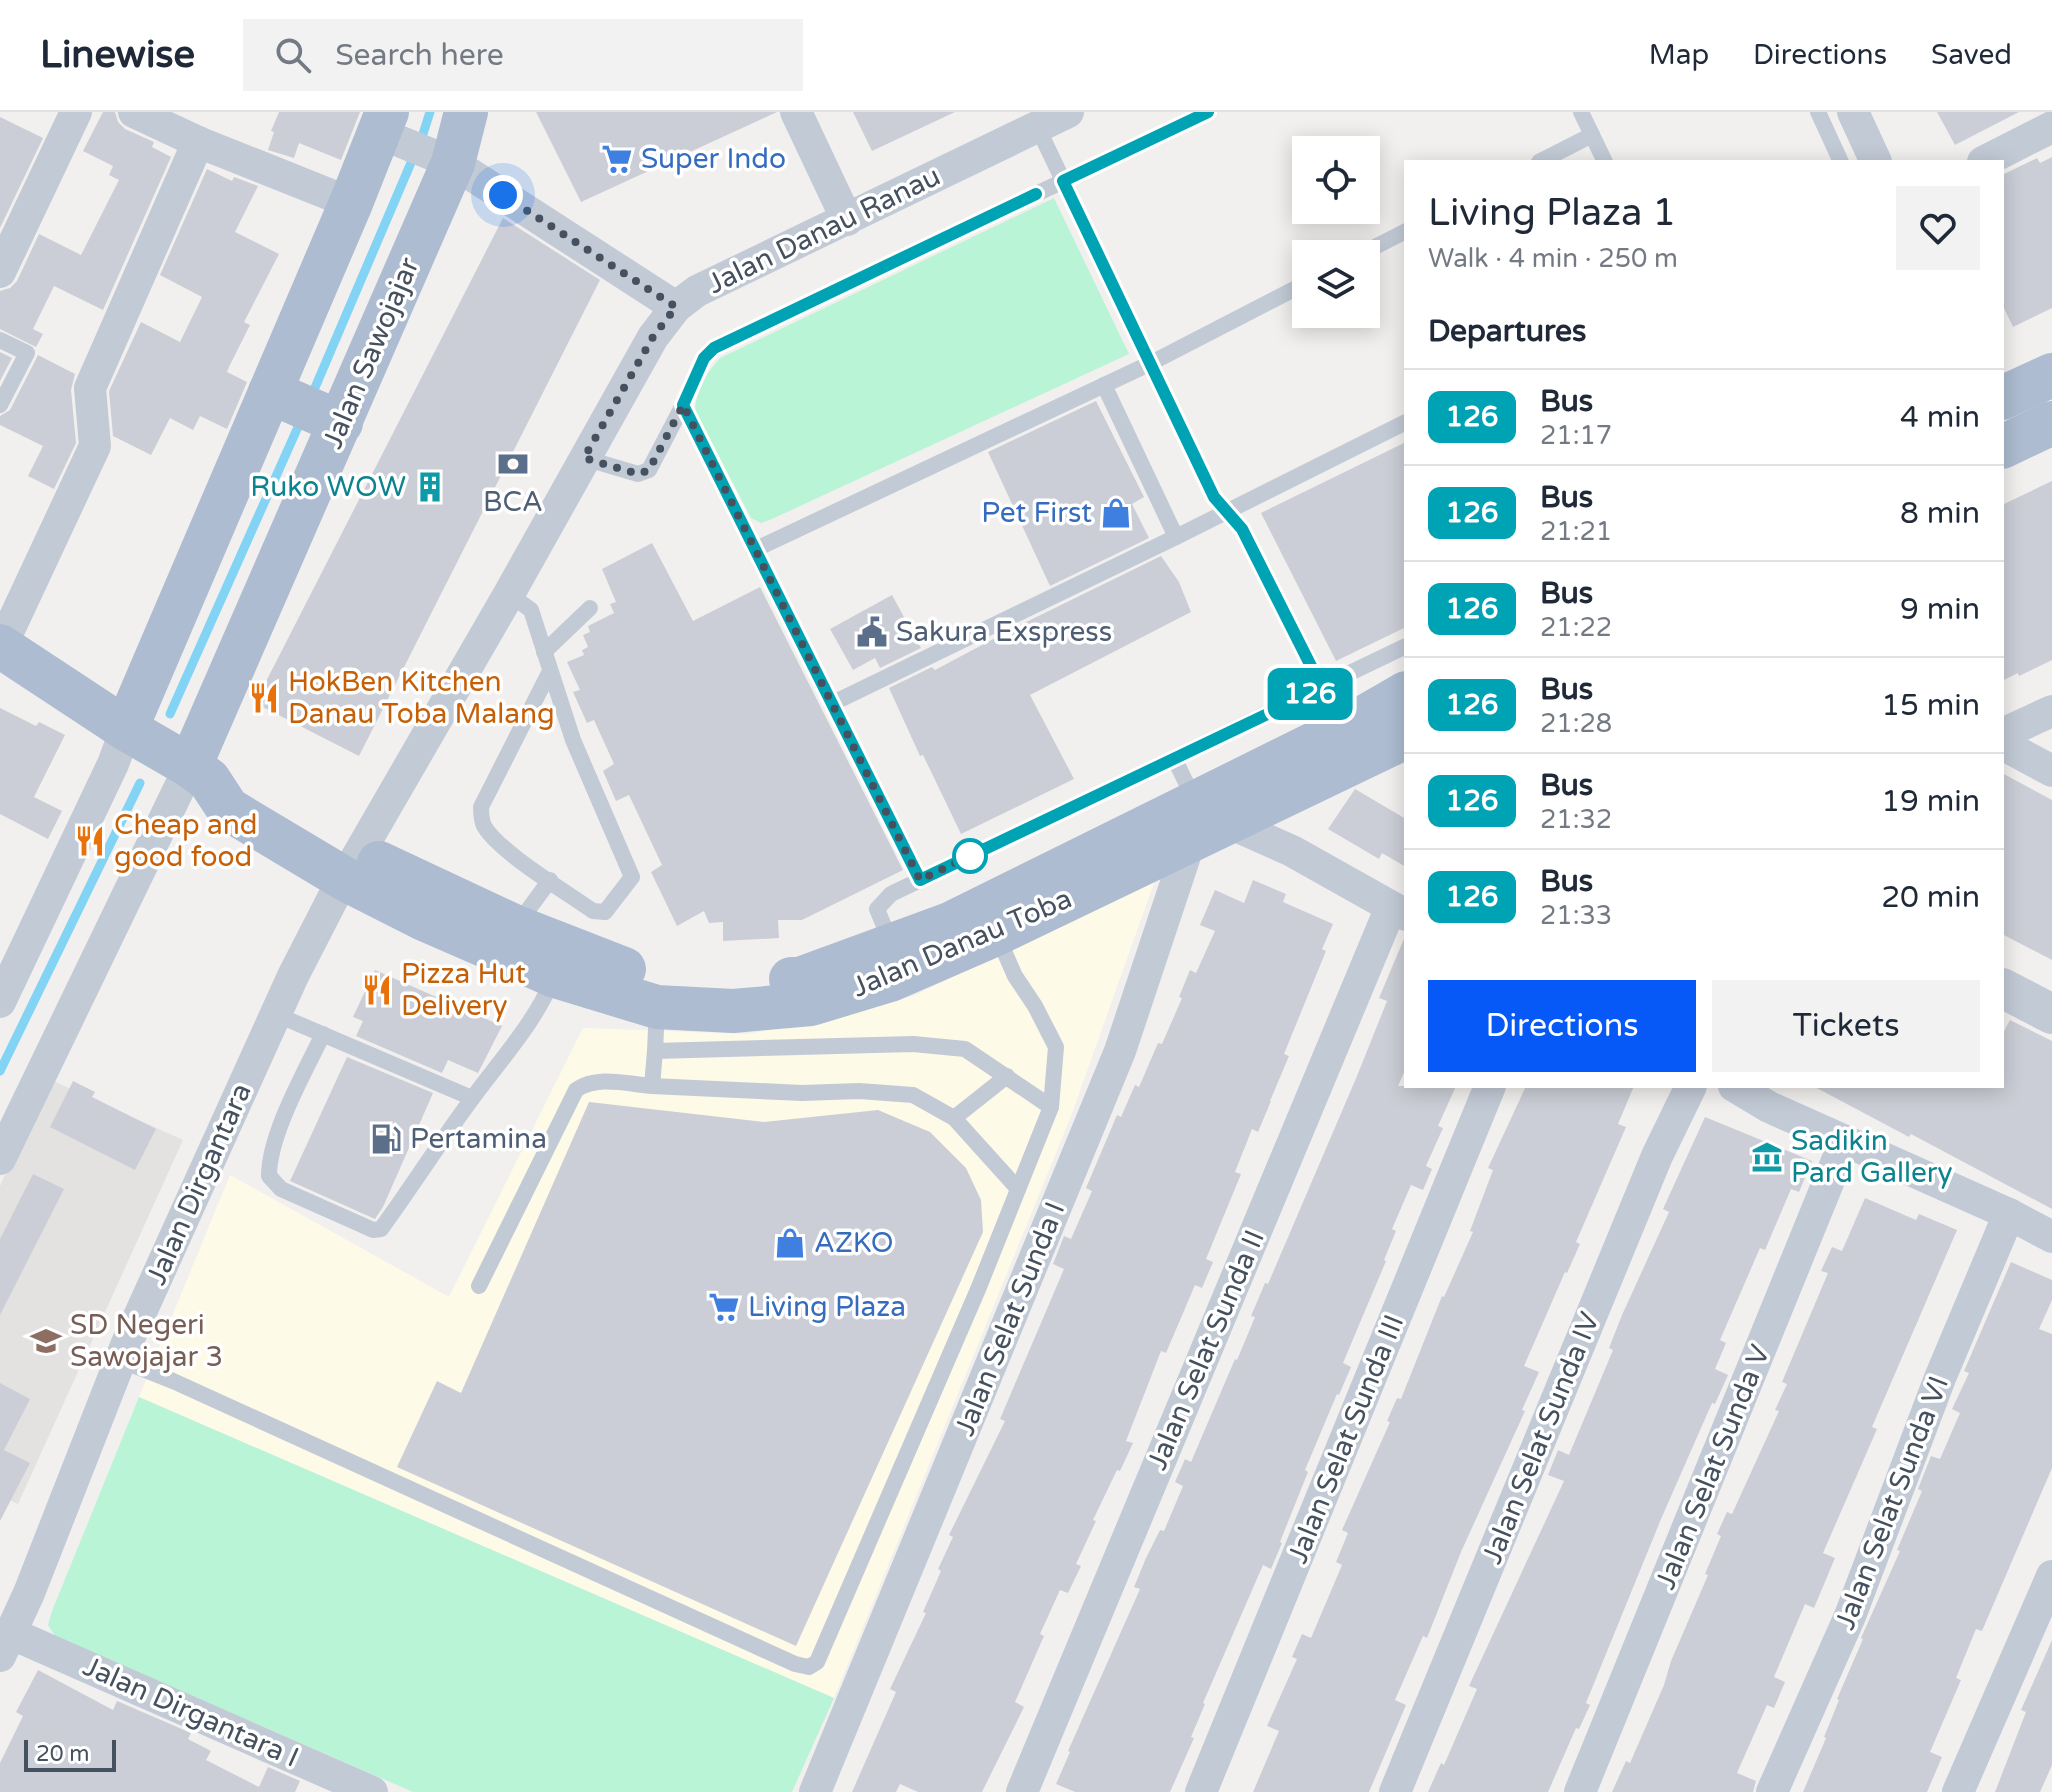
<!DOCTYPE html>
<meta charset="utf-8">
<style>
:root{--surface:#fff;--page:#f2f2f3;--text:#1f2937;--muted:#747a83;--line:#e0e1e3;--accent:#0659f6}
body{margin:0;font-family:"Varela Round",sans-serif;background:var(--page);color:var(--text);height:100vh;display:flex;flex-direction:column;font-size:30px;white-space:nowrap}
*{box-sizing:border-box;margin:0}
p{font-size:26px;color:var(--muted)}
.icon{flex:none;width:44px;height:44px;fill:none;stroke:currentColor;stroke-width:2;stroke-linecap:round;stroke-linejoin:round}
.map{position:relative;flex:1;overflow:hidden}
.sheet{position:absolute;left:1404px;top:48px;width:600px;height:928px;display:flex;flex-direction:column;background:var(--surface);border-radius:0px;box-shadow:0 4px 20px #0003}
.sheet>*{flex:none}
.badge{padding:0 16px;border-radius:12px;font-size:28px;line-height:52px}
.fabs{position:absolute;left:1292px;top:24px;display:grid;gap:16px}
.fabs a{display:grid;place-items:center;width:88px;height:88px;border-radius:0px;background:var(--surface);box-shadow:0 4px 20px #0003;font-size:40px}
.scale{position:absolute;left:24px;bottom:20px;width:92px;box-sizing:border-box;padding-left:8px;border:4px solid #46515f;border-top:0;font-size:22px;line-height:28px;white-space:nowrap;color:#46515f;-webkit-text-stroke:6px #fff;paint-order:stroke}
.you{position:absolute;width:40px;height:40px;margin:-20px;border:6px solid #fff;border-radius:50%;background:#1a73e8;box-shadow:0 0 0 12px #1a73e833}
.map>.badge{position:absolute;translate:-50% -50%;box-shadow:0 0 0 4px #fff}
h2{padding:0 24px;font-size:30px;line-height:72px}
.round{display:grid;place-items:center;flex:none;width:84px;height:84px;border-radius:0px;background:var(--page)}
.head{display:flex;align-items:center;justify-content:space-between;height:136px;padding:0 24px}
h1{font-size:38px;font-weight:600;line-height:60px}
.action{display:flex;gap:16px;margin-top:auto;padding:16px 24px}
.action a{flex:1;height:92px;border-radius:0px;background:var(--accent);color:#fff;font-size:32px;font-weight:600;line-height:92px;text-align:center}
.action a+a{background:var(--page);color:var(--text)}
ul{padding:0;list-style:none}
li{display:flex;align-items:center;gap:24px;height:96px;padding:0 24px;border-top:2px solid var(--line)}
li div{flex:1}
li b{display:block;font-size:30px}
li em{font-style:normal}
li .badge{min-width:88px;font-weight:700;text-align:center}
header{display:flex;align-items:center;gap:48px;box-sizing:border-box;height:112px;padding:0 40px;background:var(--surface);border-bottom:2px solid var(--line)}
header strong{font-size:38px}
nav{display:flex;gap:44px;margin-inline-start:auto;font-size:28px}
.search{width:560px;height:72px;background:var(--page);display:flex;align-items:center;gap:20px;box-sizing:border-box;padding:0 28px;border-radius:0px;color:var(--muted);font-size:30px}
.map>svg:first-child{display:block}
.commercial{fill:#fefae8}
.education{fill:#e4e1e1}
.green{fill:#baf4d6}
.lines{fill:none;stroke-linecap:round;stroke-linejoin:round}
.stream{stroke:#83d3f5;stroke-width:9}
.building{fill:#cbced6}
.service{stroke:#c2cad6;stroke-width:16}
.minor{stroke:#c2cad6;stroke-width:32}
.tertiary{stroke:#c2cad6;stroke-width:40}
.primary{stroke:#adbcd1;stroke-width:44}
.line-casing{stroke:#fff;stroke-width:18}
.line{stroke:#00a3b4;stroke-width:12}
.walk{stroke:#46515f;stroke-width:8;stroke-dasharray:0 14.4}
.stop-dot{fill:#fff;stroke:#00a3b4;stroke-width:4}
.labels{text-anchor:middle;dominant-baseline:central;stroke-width:7;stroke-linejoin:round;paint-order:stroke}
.shop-label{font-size:28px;fill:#366cbe;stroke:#fff;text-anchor:start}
.street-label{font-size:28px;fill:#46515f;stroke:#fff}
.culture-label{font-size:28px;fill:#0d838f;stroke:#fff;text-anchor:end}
.service-label{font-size:28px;fill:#4e5e75;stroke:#fff;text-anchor:start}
.food-label{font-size:28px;fill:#c56008;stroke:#fff;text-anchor:start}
.education-label{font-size:28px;fill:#785e54;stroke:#fff;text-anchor:start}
</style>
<header>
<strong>Linewise</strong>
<div class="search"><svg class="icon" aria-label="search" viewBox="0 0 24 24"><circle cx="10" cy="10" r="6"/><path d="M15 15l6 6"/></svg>Search here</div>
<nav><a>Map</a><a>Directions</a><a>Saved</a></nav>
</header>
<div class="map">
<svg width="2052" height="1680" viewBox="0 0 2052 1680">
<rect width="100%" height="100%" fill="#f2f0ef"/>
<!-- commercial -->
<polygon class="commercial" points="1155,768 1071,1004 834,1586 139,1285 230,1063 449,1185 583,916 747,922 837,906 913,884"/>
<!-- education -->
<polygon class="education" points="49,967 183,1028 18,1392 0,1384 0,1074"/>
<!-- green -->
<g class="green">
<path d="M1054,86L1129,242L772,407L761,411L751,406L695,298C696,278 707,260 720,246Z"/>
<polygon points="139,1285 834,1586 792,1680 413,1680 55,1524 48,1513 52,1499"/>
</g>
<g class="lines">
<!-- stream -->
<g class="stream">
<polyline points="311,285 422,25 430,0"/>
<polyline points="170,602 302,306"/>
<polyline points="0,959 140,671"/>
</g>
</g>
<!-- building -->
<g class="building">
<polygon points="103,0 115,0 118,10 125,17 154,30 152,35 171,45 103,198 54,174 33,217 43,222 36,235 0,217 0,179 10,176 17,169 39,122 81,143 119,68 109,63 113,54 83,39"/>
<polygon points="279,0 360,0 341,48 299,31 294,46 268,38 274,20 271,19"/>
<polygon points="536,0 777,0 581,90"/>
<polygon points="853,0 955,0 872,39"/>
<polygon points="1937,0 2019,0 1955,33"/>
<polygon points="0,5 43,26 0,116"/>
<polygon points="2052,45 2052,196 2013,215 2002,192 2002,63 2037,46 2040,51"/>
<polygon points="207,57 232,69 234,65 258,74 235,120 279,142 244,210 250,213 229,255 227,260 247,270 227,317 200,304 193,318 170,306 151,343 113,324 109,279 141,210 180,230 202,185 160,163"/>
<polygon points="503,106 600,168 359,644 255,591"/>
<polygon points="0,240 12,246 0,269"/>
<polygon points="38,243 75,262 71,278 76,331 54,377 28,364 43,334 0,313 0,304 10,298"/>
<polygon points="1096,289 1144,385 1132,392 1149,426 1050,474 988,340"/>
<polygon points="1406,330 1406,515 1336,549 1261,401"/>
<polygon points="2052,369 2052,548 2019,564 2018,561 2002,569 2002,393"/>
<polygon points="652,431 693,509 760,475 903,758 802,808 778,808 779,826 723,829 723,810 709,811 704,799 677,814 651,760 662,753 629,683 616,689 603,659 614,652 594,608 587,611 573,580 580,578 567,550 584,543 582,538 588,535 583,523 590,520 588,514 614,501 610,492 616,490 602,457"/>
<polygon points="1161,444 1179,470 1191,500 1030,583 1074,667 961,722 923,643 920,644 889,576 932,555 935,558 1014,516"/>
<polygon points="892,483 921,536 880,556 875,546 853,558 830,517"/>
<polygon points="0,596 36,614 39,610 65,623 34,685 62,699 48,727 0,702"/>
<polygon points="2002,661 2052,688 2052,848 2002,822"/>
<polygon points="1355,677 1406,707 1406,755 1382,741 1379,747 1328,717"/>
<polygon points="1253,768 1286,782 1283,790 1333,812 1322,837 1326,839 1284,942 1289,944 1270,989 1271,989 1258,1020 1252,1017 1235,1060 1241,1062 1206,1147 1213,1150 1202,1176 1195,1173 1166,1241 1161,1239 1126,1329 1133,1331 1120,1359 1117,1358 1093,1408 1096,1409 1076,1452 1081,1454 1068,1481 1060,1478 1040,1522 1044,1524 1015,1590 1024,1595 982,1680 918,1680 900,1672 896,1680 852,1680 896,1580 890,1577 926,1501 923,1500 941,1459 938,1457 953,1425 949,1423 1005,1309 1000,1307 1064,1157 1053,1152 1064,1124 1071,1127 1092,1079 1086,1076 1117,1003 1121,1005 1135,973 1139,975 1158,931 1162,932 1182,886 1179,885 1190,858 1196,861 1215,819 1200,813 1215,778 1244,791"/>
<polygon points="1406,822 1406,956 1398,974 1456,974 1438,1014 1443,1016 1426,1054 1432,1057 1423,1078 1411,1073 1392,1117 1396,1119 1384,1148 1386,1149 1343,1251 1351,1255 1339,1283 1337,1282 1305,1358 1308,1360 1280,1430 1282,1431 1271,1457 1263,1453 1203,1591 1205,1592 1191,1625 1194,1626 1170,1680 1075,1680 1056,1672 1070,1640 1068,1639 1140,1477 1134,1475 1146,1446 1160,1418 1164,1419 1183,1374 1175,1370 1185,1347 1191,1350 1235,1247 1237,1248 1255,1205 1251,1204 1265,1171 1268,1172 1357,964 1387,889 1379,886"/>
<polygon points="375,858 502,914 478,961 448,948 442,961 356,924 363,909 353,905"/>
<polygon points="2010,908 2052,929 2052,1097 1911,1022 1909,1025 1813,974 2002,974 2002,923"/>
<polygon points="347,945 433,981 383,1095 375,1107 290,1069"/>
<polygon points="73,969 95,980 92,985 156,1017 135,1058 50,1015"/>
<polygon points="1526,974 1634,974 1618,1012 1626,1015 1576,1130 1580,1132 1567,1161 1565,1160 1524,1254 1539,1260 1522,1298 1525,1299 1461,1440 1427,1526 1423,1524 1395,1588 1406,1593 1369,1680 1253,1680 1279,1619 1267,1614 1297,1547 1292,1545 1302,1522 1311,1526 1342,1453 1336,1450 1348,1421 1342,1418 1390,1310 1387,1309 1397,1286 1401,1287 1442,1184 1444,1185 1473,1120 1470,1119 1493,1058 1488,1056"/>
<polygon points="589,990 764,1010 878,998 930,1020 966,1056 981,1088 983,1120 796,1534 397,1355 437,1269 461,1281"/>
<polygon points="1705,1005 1812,1049 1799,1080 1791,1077 1765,1138 1760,1136 1720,1228 1726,1231 1715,1257 1728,1263 1715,1292 1712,1291 1661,1407 1586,1591 1590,1593 1579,1617 1576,1616 1548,1680 1428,1680 1441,1651 1444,1653 1477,1577 1469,1574 1564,1369 1548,1363 1558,1338 1569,1343 1613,1238 1609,1236 1622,1203 1669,1100 1663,1097"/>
<polygon points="33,1062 64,1077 0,1203 0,1127"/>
<polygon points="1865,1086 1916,1108 1919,1102 1957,1118 1872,1315 1877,1317 1823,1441 1835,1446 1814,1496 1805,1492 1774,1565 1785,1570 1774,1596 1767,1593 1737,1661 1756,1669 1753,1680 1612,1680 1626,1649 1630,1651 1664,1573 1671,1549 1708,1463 1705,1462 1721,1424 1717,1422 1727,1400 1732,1402 1779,1299 1775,1298 1787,1272 1782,1270 1828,1161 1821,1159 1832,1135 1842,1139"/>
<polygon points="2011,1150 2052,1168 2052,1188 2039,1217 2052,1222 2052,1356 1982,1519 1976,1517 1956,1566 1961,1568 1930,1640 1942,1645 1927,1680 1803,1680 1826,1626 1824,1625 1839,1588 1837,1587 1863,1527 1861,1526 1900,1439 1897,1438 1922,1379 1918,1377 1931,1344 1940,1347 1960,1301 1952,1297 1969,1261 1964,1259"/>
<polygon points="0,1271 30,1287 4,1338 30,1351 0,1409"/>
<polygon points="2052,1528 2052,1653 2040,1680 1995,1680 2026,1600 2021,1598"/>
<polygon points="38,1558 113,1598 117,1589 191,1621 188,1627 211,1639 206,1648 259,1675 268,1655 300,1669 295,1680 0,1680 0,1651 23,1604 16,1600"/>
</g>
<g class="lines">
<!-- service -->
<g class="service">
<polyline points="1581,0 1605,50"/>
<polyline points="1818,0 1841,50"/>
<polyline points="1037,14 1214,385 1242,417 1341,616"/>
<polyline points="1539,50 1592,23"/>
<polyline points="1361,142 1406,119"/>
<polyline points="0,228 27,241 0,293"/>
<polyline points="1104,273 1176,425"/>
<polyline points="584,346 638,362 649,358 683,293"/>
<polyline points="754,438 1151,251 1306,171"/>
<path d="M509,482L531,498L573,628L632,765L605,800L593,799C565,779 500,741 484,714C481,707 481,702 481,695L550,559"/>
<polyline points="544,540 590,496"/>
<polyline points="831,592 1176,425 1406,310"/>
<polyline points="1175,648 1195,689"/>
<polyline points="920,768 683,293 704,246 714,236 1208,0"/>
<polyline points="517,813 550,768"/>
<polyline points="891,831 877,797 891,782 1406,534"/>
<polyline points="657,896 655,939 913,932 965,937 1051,995"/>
<polyline points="275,902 472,986"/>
<path d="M323,922C305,960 269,1022 269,1064L281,1077L362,1113L373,1118L381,1117C413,1073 442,1027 474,984C503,945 535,910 554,865"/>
<polyline points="655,939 652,974 802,981 859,979 913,983 954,1006 1018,1077"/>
<polyline points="954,1006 1007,964"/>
<path d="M479,1174L576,978C597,963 627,972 652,974"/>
<polyline points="120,1248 173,1269 795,1552 809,1555 817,1550 979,1175 1051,995 1056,935 1035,894 1015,864 997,823"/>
</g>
<!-- minor -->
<g class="minor">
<polyline points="134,0 198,30 351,91"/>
<polyline points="796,0 847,108"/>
<polyline points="1853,0 1876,50"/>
<polyline points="379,21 453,51 676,195"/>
<polyline points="1983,50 2052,15"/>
<polyline points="0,160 76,0"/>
<polyline points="1,535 95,334 90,276 198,30"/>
<polyline points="2002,622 2052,599"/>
<polyline points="2002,632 2052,659"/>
<polyline points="1229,711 1292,739 1406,803"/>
<polyline points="0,890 113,652 126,617"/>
<polyline points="1734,974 1769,995 2009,1102 2052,1125"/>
<polyline points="0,1047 190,654"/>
<polyline points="10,1521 372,1680"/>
<polyline points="0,1544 29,1481 127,1231 293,864 332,788 509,482 653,225 676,195 697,179 1068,0"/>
<polyline points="815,1680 1120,939 1190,729"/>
<polyline points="1022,1680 1391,795"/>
<polyline points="1201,1680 1490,974"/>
<polyline points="1395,1680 1657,1044 1691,974"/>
<polyline points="1580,1680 1845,1029"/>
<polyline points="1772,1680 1850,1504 1940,1266 2009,1102"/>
<polyline points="1958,1680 2052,1464"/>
</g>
<!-- tertiary -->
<polyline class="tertiary" points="2002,876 2052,902"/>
<!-- primary -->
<g class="primary">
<polyline points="270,280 341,311"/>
<polyline points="2002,286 2052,263"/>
<polyline points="2002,335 2052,311"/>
<polyline points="0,534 126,617 190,654 209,668 228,697 345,767 424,807 555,864 657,895 733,899 811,892 890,868 996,822 1406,625"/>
<polyline points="126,617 351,91 387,0"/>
<polyline points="190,654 453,51 466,0"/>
<polyline points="379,751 516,815 624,857"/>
<polyline points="791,867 800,867 950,812 1342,618 1406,581"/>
</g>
</g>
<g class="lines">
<!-- line casing -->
<g class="line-casing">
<polyline id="line" points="1036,82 714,236 704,246 683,293 920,768 1322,576 1242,417 1214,385 1063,69 1208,0"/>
</g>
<!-- line -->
<use href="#line" class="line"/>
<!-- walk -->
<polyline class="walk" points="503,83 676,195 653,225 584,346 638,362 649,358 683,293 920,768 976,741 970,744"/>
</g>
<!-- icons -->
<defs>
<g id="supermarket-bare" transform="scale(2.4)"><path d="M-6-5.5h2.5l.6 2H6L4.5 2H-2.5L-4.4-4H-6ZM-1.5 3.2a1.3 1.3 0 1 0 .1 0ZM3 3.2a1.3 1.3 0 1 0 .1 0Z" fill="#3f7fe0" stroke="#fff" stroke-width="2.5" paint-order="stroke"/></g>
<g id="bank-bare" transform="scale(2.4)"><path d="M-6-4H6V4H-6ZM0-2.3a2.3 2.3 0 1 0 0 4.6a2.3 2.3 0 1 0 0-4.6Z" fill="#5c6f8a" stroke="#fff" stroke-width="2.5" paint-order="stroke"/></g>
<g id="building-bare" transform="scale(2.4)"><path d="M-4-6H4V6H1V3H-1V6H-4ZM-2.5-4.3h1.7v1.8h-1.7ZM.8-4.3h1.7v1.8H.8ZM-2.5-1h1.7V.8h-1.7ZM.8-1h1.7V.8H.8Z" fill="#0f9aa8" stroke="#fff" stroke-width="2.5" paint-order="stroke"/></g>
<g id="shop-bare" transform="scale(2.4)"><path d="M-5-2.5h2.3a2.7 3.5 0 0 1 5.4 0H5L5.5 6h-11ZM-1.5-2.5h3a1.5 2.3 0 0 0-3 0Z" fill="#3f7fe0" stroke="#fff" stroke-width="2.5" paint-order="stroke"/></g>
<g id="civic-bare" transform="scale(2.4)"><path d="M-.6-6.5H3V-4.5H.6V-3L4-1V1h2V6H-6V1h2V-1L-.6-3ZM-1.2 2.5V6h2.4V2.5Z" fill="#5c6f8a" stroke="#fff" stroke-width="2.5" paint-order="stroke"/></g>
<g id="restaurant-bare" transform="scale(2.4)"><path d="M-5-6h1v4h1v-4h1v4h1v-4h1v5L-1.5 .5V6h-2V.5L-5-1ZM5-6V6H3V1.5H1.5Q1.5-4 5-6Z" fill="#e8710a" stroke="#fff" stroke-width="2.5" paint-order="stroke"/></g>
<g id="fuel-bare" transform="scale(2.4)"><path d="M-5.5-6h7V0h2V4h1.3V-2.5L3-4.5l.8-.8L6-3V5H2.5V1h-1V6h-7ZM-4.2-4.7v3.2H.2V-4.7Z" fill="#5c6f8a" stroke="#fff" stroke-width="2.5" paint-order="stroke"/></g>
<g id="museum-bare" transform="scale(2.4)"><path d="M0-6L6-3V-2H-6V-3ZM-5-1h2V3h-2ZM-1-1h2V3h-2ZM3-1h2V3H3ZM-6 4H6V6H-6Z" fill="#0f9aa8" stroke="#fff" stroke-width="2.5" paint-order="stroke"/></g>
<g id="school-bare" transform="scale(2.4)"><path d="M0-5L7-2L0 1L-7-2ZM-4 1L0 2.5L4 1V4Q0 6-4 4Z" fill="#8d6e63" stroke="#fff" stroke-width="2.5" paint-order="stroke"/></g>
</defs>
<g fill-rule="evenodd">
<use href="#supermarket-bare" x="617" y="47"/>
<use href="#bank-bare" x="513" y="352"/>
<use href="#building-bare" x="430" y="375"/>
<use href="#shop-bare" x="1116" y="401"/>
<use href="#civic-bare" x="872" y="520"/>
<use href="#restaurant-bare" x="264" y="586"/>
<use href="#restaurant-bare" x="90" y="729"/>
<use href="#restaurant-bare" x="377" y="878"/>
<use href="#fuel-bare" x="386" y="1027"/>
<use href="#museum-bare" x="1767" y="1045"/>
<use href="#shop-bare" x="790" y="1131"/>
<use href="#supermarket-bare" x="724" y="1195"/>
<use href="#school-bare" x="46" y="1229"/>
</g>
<!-- markers -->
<circle class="stop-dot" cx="970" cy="744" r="16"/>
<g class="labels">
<!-- shop labels -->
<g class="shop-label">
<text x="641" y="47">Super Indo</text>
<text x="1092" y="401" text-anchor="end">Pet First</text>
<text x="814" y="1131">AZKO</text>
<text x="748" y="1195">Living Plaza</text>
</g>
<!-- street labels -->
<g class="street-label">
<text transform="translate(824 118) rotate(-26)">Jalan Danau Ranau</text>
<text transform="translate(371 241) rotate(-67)">Jalan Sawojajar</text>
<text transform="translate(962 831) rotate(-23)">Jalan Danau Toba</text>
<text transform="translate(199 1072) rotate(-66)">Jalan Dirgantara</text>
<text transform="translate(1010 1207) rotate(-68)">Jalan Selat Sunda I</text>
<text transform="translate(1206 1238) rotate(-67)">Jalan Selat Sunda II</text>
<text transform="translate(1541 1326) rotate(-68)">Jalan Selat Sunda IV</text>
<text transform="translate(1346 1327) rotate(-68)">Jalan Selat Sunda III</text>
<text transform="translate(1713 1355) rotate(-68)">Jalan Selat Sunda V</text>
<text transform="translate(1892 1391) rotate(-69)">Jalan Selat Sunda VI</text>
<text transform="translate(191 1600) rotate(24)">Jalan Dirgantara I</text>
</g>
<!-- culture labels -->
<g class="culture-label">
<text x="406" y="375">Ruko WOW</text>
<text x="1791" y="1029" text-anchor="start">Sadikin<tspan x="1791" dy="32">Pard Gallery</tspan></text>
</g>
<!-- service labels -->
<g class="service-label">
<text x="513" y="390" text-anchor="middle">BCA</text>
<text x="896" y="520">Sakura Exspress</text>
<text x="410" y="1027">Pertamina</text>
</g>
<!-- food labels -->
<g class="food-label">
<text x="288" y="570">HokBen Kitchen<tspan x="288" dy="32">Danau Toba Malang</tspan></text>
<text x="114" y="713">Cheap and<tspan x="114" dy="32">good food</tspan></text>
<text x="401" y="862">Pizza Hut<tspan x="401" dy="32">Delivery</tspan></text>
</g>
<!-- education labels -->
<g class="education-label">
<text x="70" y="1213">SD Negeri<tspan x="70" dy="32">Sawojajar 3</tspan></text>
</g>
</g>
</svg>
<div class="fabs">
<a><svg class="icon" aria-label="locate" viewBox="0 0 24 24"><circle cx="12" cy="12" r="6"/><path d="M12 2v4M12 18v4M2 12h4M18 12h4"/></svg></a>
<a><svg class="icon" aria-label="layers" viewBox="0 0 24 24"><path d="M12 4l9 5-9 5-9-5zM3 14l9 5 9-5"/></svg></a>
</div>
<div class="scale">20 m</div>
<div class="you" style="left:503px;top:83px"></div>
<b class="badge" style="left:1310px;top:582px;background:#00a3b4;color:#fff">126</b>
<section class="sheet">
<div class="head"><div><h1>Living Plaza 1</h1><p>Walk · 4 min · 250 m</p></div><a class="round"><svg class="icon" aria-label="heart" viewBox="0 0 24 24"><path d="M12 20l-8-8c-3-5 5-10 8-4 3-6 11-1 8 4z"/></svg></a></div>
<h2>Departures</h2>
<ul>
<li><span class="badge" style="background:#00a3b4;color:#fff">126</span><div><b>Bus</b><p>21:17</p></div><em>4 min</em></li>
<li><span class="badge" style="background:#00a3b4;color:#fff">126</span><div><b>Bus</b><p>21:21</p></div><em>8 min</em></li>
<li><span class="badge" style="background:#00a3b4;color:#fff">126</span><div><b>Bus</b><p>21:22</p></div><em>9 min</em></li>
<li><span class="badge" style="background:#00a3b4;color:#fff">126</span><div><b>Bus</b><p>21:28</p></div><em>15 min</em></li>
<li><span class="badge" style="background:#00a3b4;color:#fff">126</span><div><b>Bus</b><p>21:32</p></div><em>19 min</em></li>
<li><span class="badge" style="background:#00a3b4;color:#fff">126</span><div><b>Bus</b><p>21:33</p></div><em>20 min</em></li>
</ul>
<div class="action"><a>Directions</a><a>Tickets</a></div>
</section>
</div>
